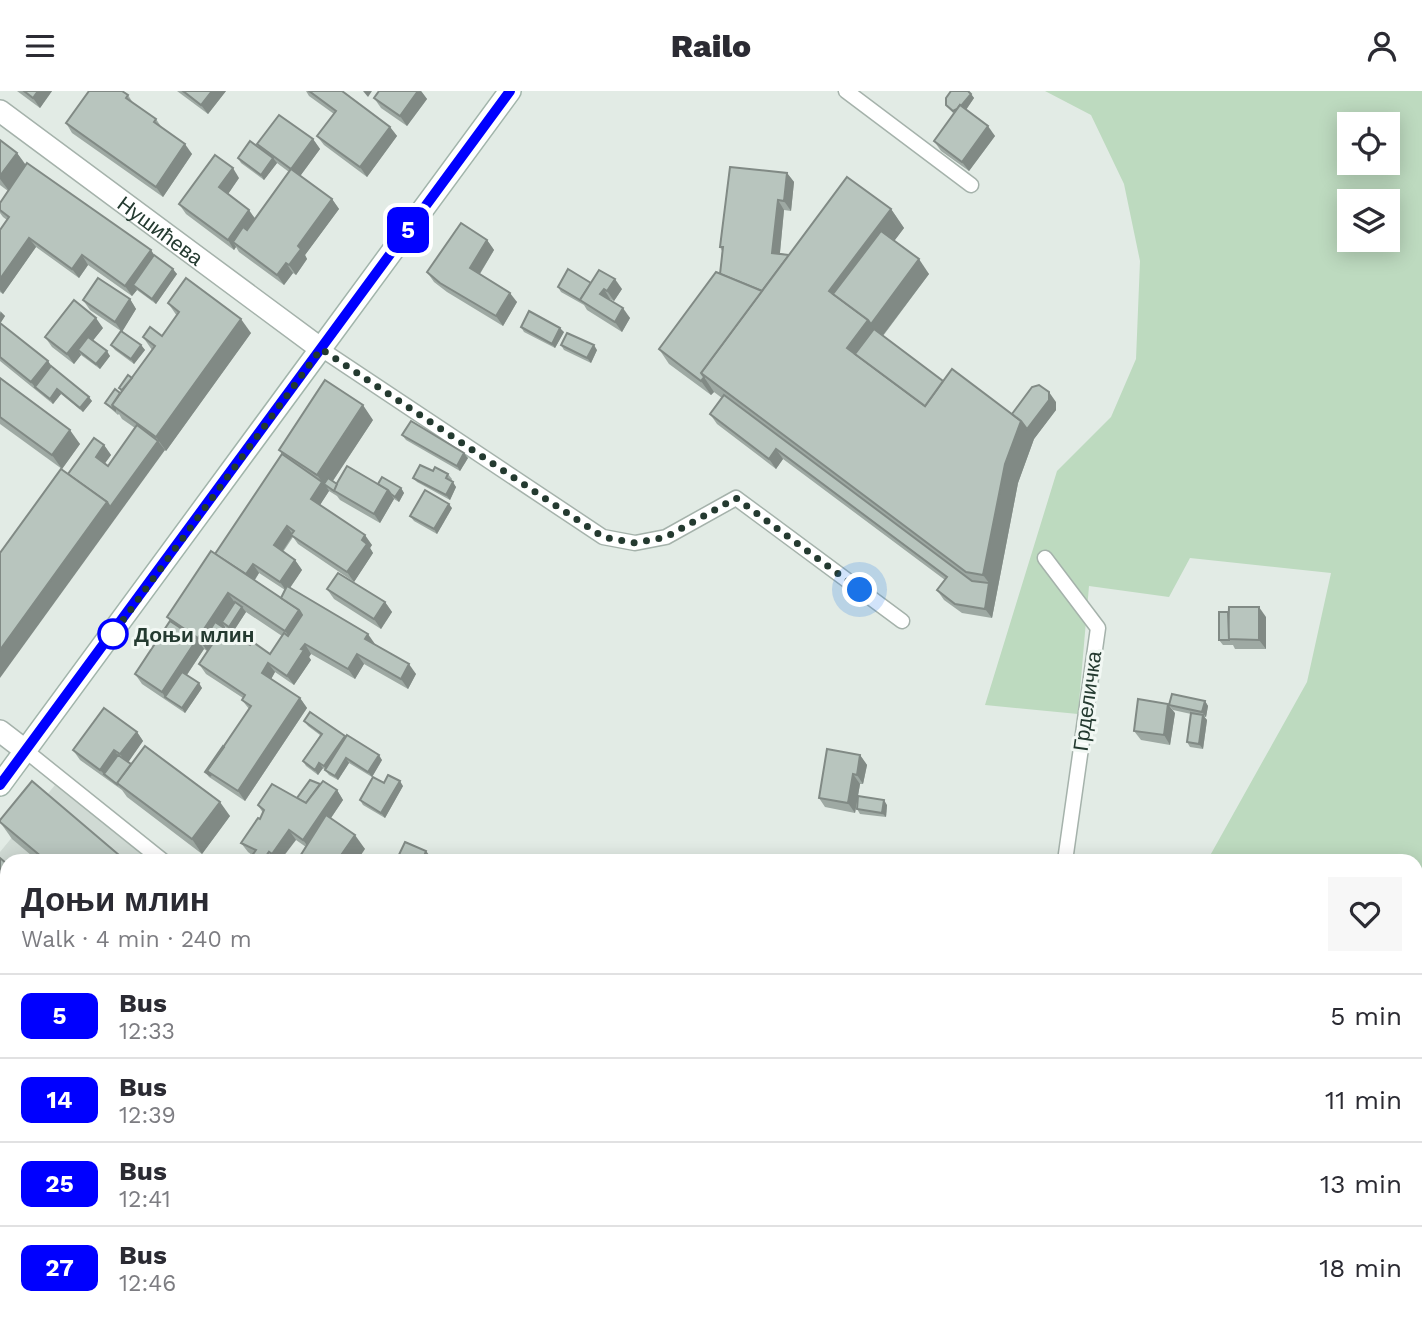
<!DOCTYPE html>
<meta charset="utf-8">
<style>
:root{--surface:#fff;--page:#f7f7f7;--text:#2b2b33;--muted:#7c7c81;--line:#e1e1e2}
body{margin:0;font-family:"Work Sans",sans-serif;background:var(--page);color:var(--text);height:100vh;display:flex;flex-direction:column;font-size:26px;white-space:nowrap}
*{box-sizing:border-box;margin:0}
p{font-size:23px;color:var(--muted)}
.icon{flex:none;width:38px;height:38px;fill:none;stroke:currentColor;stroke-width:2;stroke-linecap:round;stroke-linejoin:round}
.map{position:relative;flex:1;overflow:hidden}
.side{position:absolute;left:0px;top:763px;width:1423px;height:469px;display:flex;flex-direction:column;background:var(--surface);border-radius:21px 21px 0 0;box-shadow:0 4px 18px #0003}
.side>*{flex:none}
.badge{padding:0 14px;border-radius:10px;font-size:24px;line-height:46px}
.tools{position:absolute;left:1337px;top:21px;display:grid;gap:14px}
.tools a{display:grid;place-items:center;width:63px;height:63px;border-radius:0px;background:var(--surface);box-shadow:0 4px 18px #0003;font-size:35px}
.you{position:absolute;width:35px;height:35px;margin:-18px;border:5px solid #fff;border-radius:50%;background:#1a73e8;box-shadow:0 0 0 10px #1a73e833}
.map>.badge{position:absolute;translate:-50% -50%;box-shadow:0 0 0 4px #fff}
.round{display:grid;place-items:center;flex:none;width:74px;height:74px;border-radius:0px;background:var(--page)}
.head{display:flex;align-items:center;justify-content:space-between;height:119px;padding:0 21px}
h1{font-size:33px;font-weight:800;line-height:52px}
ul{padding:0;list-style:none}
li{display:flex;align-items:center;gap:21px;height:84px;padding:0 21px;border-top:2px solid var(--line)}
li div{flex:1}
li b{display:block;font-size:26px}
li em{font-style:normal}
li .badge{min-width:77px;font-weight:700;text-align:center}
header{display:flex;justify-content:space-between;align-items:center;height:91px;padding:0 21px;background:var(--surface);font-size:32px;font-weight:800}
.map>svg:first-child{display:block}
.built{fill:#d0dad4}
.green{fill:#bddabf;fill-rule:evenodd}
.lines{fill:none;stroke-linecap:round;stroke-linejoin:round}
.lane-casing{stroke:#a5b2ab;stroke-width:17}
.street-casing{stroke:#a5b2ab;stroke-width:24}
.secondary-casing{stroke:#a2b5ab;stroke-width:24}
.lane{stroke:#fff;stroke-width:14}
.street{stroke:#fff;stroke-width:21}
.secondary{stroke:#fff;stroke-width:21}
.wall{fill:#9ea9a3;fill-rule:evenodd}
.shaded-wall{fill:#818a85}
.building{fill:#b8c5be;stroke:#818a85;stroke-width:2}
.line-casing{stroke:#fff;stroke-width:16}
.line{stroke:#00f;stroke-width:10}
.walk{stroke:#243a30;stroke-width:7;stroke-dasharray:0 12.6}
.stop-dot{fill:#fff;stroke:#00f;stroke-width:3.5}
.labels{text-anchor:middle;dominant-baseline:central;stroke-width:6;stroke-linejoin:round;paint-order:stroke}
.street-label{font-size:21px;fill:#243a30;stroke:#f2f8f4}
.stop-label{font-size:21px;font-weight:bold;fill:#243a30;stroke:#f2f8f4;text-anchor:start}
</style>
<header><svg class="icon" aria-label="menu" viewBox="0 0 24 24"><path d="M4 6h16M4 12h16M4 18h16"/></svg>Railo<svg class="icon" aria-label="person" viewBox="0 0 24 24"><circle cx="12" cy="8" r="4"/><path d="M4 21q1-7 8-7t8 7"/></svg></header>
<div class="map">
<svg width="1422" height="1232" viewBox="0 0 1422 1232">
<rect width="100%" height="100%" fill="#e2ebe5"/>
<!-- built -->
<polygon class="built" points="55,694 155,770 7,770 7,1225 715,1225 722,1232 0,1232 0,761"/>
<!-- green -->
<path class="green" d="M1045,0H1422V1166H1416V770H1207L1307,591L1331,482L1190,467L1169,506L1089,495L1078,623L985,614L1057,380L1111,326L1136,268L1140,170L1124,93L1091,24ZM1349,33H1388V72H1349ZM1349,110H1388V149H1349Z"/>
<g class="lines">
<!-- lane casing -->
<g class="lane-casing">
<g id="lane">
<polyline points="846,0 971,94"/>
<polyline points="321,258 603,446 635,452 666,446 736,407 902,530"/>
<polyline points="1045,467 1098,537 1065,770"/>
<polyline points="26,660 163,770"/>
<polyline points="382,1225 390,1232"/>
<polyline points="736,1225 742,1232"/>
<polyline points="946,1232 949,1225"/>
</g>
</g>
<!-- street casing -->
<g class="street-casing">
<g id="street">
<path id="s1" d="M0,20L321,258"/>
<polyline points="0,640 26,660"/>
</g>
</g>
<!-- secondary casing -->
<g class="secondary-casing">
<polyline id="secondary" points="0,694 510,0"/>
</g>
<!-- lane -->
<use href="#lane" class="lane"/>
<!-- street -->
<use href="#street" class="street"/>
<!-- secondary -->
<use href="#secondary" class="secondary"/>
</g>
<!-- wall -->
<g class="wall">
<polygon points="17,0 52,0 40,17"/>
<polygon points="177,0 226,0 208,23"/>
<polygon points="306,0 342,0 390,36 397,45 367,86 324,54 317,45 334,23 309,5"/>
<polygon points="379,0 421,0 427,8 407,35 381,17 374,7"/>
<polygon points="971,3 974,7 966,19 995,45 969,80 941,60 934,50 954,23 946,14"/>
<polygon points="128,4 133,12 156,28 162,37 192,63 163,106 72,42 66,32"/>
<polygon points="313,48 320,58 300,85 332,108 339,118 305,164 307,168 296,184 293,182 284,194 239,161 236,156 234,159 186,123 179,113 239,87 228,103 255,127 289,81 277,72 264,89 241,72 238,67 261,58 257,53"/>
<polygon points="0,49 17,62 26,74 151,159 154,164 177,183 156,213 137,199 132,205 88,174 79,187 36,156 3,203 0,201 0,139 7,129 3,126 0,122 0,112 8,100 0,94"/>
<polygon points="787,82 794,91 791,120 784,119 780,162 789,164 891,118 904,137 894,150 929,183 883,245 943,290 1012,323 1056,311 1056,319 1034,348 1018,392 992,527 962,522 944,509 937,499 945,489 783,368 776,378 717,333 710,323 722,307 714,301 711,304 669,273 659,258 720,183 722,160 720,156"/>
<polygon points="487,149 494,159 480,183 517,211 503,235 447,201 434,191 427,181"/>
<polygon points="591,192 622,198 614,210 610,208 610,209 630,227 622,241 587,219 584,214 561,201 558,196"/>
<polygon points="130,208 136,218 122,240 141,254 145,259 134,273 115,259 111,254 121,240 90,219 83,209"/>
<polygon points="168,212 251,242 166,360 165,359 0,462 68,383 104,354 111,364 105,372 108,375 135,337 122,328 119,323 118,324 109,316 105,312 120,302 121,301 119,297 132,287 152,259 143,246 162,245 177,225"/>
<polygon points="0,220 5,225 0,232 48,270 51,275 92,310 83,321 61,303 53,313 0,270"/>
<polygon points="521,236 564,241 555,257 524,241"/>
<polygon points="103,237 93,249 110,265 100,278 81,264 74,273 52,256 45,246"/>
<polygon points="561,254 597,259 591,272 564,259"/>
<polygon points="0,287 80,353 62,378 0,333"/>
<path d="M373,329L333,390L337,393H378L401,397L404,402L399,411L394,408L380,432L340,409L337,405L329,400L320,414L372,454L370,457L373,462L354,491L298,453L293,446L283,461L295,469L302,479L290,497L375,553L416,583L408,598L364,573L355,588L311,563L309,566L311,569L294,594L275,581L271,588L300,607L307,617L245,710L209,686L205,681L249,618L242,609L243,607L206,583L199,573L207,560L204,558L187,584L202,597L185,622L142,593L135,583L170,530L167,526L215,463L282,363L279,359ZM259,482L285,499L281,507L255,489ZM246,521L282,545L270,563L250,554L225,537V536L233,541Z"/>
<polygon points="402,344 468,367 460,380 406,349"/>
<polygon points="433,380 448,383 452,388 451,390 456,396 450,409 417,391 413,387"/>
<polygon points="452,417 437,443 414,430 410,425"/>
<polygon points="327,498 385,511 392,521 381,538 334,508"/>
<polygon points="1266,526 1266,558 1235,558 1233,554 1223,554 1219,549"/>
<polygon points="1205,610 1208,615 1206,626 1204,626 1207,629 1203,658 1190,656 1187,651 1191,623 1173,619 1169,614"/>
<polygon points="1175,622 1170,654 1141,649 1134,640"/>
<polygon points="304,630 345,645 382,669 372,686 349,672 338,689 329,684 323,677 318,684 306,675 303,670 320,644 308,635"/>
<polygon points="137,641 143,650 128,671 230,725 202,763 127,706 122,699 80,669 73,659"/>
<polygon points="860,664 867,674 863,693 860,693 855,722 825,716 819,707"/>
<polygon points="384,692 403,695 385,727 363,714 360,709"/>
<polygon points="337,699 343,709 331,727 365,758 306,756 296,749 252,764 248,761 241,752 260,728 263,722 258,714"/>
<polygon points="887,714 886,726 860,723 857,718"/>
<polygon points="0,731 126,770 38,770 12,748"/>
<polygon points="7,894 7,1034 0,1029 0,903"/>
<polygon points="0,1084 1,1087 1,1089 7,1088 7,1122 4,1121 7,1128 7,1162 0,1154"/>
<polygon points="7,1162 7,1225 30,1227 28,1225 77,1225 80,1232 49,1232 48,1230 41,1232 34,1231 30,1227 34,1232 0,1232 4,1207 1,1202"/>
<polygon points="144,1225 168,1225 166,1228 158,1232 150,1230"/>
<polygon points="263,1225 337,1225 344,1232 268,1232"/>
<polygon points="517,1225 543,1225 538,1232 526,1232"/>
<polygon points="657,1225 686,1225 680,1232 666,1232"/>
<polygon points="822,1225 874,1225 878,1228 876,1225 929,1225 934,1232 822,1232 826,1227"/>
</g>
<!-- shaded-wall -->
<g class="shaded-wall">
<polygon points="38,0 52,0 40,17 33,7"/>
<polygon points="212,0 226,0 208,23 201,14"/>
<polygon points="363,0 372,0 368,6"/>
<polygon points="418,0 421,0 427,8 407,35 400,25"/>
<polygon points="971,3 974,7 963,23 959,18"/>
<polygon points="988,35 995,45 969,80 962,71"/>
<polygon points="390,36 397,45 367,86 360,76"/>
<polygon points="313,48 320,58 298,88 291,78"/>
<polygon points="185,53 192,63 163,106 156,96"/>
<polygon points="17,62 27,76 9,100 0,88 0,85"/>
<polygon points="273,67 277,72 264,89 261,84"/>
<polygon points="233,77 239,87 226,106 219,96"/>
<polygon points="787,82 794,91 791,120 784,110"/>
<polygon points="332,108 339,118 305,164 307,168 296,184 289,174 298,155"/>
<polygon points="778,109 784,119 779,171 772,162"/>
<polygon points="891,118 904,137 846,214 829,200"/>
<polygon points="249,119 256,129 237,155 233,151 236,156 234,159 228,149"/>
<polygon points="29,147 36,156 3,203 0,199 0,188"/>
<polygon points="487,149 494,159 477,187 470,177"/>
<polygon points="151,159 157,169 133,194 137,199 132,205 125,195"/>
<polygon points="82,164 88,174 79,187 72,178"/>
<polygon points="919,168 929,183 862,272 847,257 868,229"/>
<polygon points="286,172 293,182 284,194 277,184"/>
<polygon points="173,178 177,183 156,213 152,208"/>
<polygon points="615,188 622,198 614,210 607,200"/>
<polygon points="604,198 610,208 607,213 600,203"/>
<polygon points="510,202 517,211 503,235 496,225"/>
<polygon points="130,208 136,218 122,241 115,231"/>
<polygon points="623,217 630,227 622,241 615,231"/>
<polygon points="1,221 5,225 0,233 0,223"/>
<polygon points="96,227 103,237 83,262 78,259 81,264 74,273 67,263"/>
<polygon points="241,228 251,242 166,360 156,346"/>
<polygon points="560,237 564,241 555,257 552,253"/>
<polygon points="141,254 145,259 134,273 131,268"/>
<polygon points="594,254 597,259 591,272 587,267"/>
<polygon points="107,260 110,265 100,278 96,273"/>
<polygon points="48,270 55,280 35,296 31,291"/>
<polygon points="704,286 714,301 711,304 701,290"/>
<polygon points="57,298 61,303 53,313 50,308"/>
<polygon points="1049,301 1056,311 1056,319 1034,348 1018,392 992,527 985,518 989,492 983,484 1005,373 1021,330"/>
<polygon points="89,306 92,310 83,321 80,317"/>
<polygon points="363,314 373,329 328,397 326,395 329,400 318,417 311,408 322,391 317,384"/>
<polygon points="70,339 80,353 62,378 52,364"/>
<polygon points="158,350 165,359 0,587 0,559 107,411"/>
<polygon points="104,354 111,364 103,375 96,366"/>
<polygon points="776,358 783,368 776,378 769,368"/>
<polygon points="464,362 468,367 460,380 457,375"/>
<polygon points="453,391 456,396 450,409 446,404"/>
<polygon points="401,397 404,402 399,411 395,406"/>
<polygon points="388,399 394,408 380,432 374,423"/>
<polygon points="449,413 452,417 437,443 434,438"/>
<polygon points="287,435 293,444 280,464 274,454"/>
<polygon points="365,444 372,454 370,457 373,462 354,491 347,481 362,449"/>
<polygon points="295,469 302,479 287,501 280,491"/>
<polygon points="253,473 259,482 251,494 245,485"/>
<polygon points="228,502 238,516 222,531 225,536 214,553 205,547 212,556 208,561 198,547"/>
<polygon points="385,511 392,521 381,538 374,528"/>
<polygon points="242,516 246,521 233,541 229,536"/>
<polygon points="1259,516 1266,526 1266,558 1259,549"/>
<polygon points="299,519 309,533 295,554 285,540"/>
<polygon points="368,543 375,553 365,548"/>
<polygon points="197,548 204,558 170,609 165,606 162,601"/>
<polygon points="305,553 311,563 309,566 311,569 294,594 287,585 301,558"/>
<polygon points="357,563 364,573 355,588 348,578"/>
<polygon points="268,572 275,581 269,592 262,582"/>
<polygon points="409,573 416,583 408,598 401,588"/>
<polygon points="199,592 202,597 185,622 182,617"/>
<polygon points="300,607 307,617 245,710 238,700"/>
<polygon points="1205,610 1208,615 1206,626 1202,621"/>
<polygon points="1168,613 1175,622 1170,654 1164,644"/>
<polygon points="1203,624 1207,629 1203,658 1199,653"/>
<polygon points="137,641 143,650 127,673 120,663"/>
<polygon points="345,645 348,650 327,680 324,675"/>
<polygon points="114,659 121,668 104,683 100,679"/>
<polygon points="379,664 382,669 372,686 368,681"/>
<polygon points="860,664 867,674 863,693 857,684"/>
<polygon points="346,667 349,672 338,689 335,685"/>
<polygon points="319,672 323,677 318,684 315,679"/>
<polygon points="853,683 860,693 855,722 848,712"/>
<polygon points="400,690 403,695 385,727 381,722"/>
<polygon points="337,699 343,709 310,758 303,749"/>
<polygon points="884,709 887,714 886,726 882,722"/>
<polygon points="220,711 230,725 202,763 192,748"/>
<polygon points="289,739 296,749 280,770 266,770"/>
<polygon points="355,744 365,758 357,770 337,770"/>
<polygon points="426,760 430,765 428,770 422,770"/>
<polygon points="7,824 7,860 0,869 0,834"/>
<polygon points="7,1009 7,1033 0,1023 0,1018"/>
<polygon points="0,1032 7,1042 0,1051"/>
<polygon points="1,1117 7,1128 7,1139 4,1135"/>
<polygon points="7,1167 7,1186 0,1196 0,1176"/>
<polygon points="524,1225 543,1225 538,1232 529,1232"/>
<polygon points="595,1225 598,1225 603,1232 589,1232"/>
<polygon points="665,1225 686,1225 680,1232 670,1232"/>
<polygon points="927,1225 929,1225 934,1232 923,1232"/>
</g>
<!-- building -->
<g class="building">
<polygon points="24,0 38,0 33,7"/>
<polygon points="89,0 122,0 128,4 126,7 156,28 154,31 185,53 156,96 66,32"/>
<polygon points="183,0 212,0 201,14"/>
<polygon points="309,0 342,0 390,36 360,76 317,45 336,20"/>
<polygon points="379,0 418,0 400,25 374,7"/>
<polygon points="951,0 968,0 971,3 961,15 960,14 957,18 953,20 946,14 946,7"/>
<polygon points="960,14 988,35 962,71 934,50"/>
<polygon points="279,24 313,48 291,78 257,53"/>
<polygon points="0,49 17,62 0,85"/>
<polygon points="250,50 273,67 261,84 238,67"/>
<polygon points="215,64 233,77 219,96 249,119 228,149 179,113"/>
<polygon points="27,72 151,159 125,195 82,164 72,178 29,147 0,188 0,139 9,126 0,119 0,112"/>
<polygon points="730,76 787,82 784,110 778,109 772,162 789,164 762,200 720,183 723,156 720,156"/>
<polygon points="291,78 332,108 298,155 301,158 289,174 286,172 277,184 233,151 243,136 247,139"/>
<polygon points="847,86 891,118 829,200 868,229 847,257 925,315 952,278 1021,330 1005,373 983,484 966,481 701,282"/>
<polygon points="461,132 487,149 470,177 510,202 496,225 440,192 427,181"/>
<polygon points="881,140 919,168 871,233 868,229 833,203"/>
<polygon points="154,164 173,178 152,208 133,194"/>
<polygon points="568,178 591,192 580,209 558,196"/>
<polygon points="599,179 615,188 607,200 604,198 600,203 623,217 615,231 580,209"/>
<polygon points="716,181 762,200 701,282 704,286 701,290 659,258"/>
<polygon points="98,187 130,208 115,231 83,209"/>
<polygon points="186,187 241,228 156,346 112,314 155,255 143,246 150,236 162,245 179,221 168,212"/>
<polygon points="74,209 96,227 67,263 45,246"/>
<polygon points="529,220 560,237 552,253 521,236"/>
<polygon points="0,232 48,270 31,291 0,266"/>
<polygon points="874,238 943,290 925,315 855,263"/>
<polygon points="121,240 141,254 131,268 111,254"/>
<polygon points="567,242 594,254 587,267 561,254"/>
<polygon points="88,246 107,260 96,273 78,259"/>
<polygon points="51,275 89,306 80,317 57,298 50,308 35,296"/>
<polygon points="128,284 132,287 122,299 119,297"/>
<polygon points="0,287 70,339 52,364 0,326"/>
<polygon points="325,289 363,314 317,384 279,359"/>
<polygon points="1039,294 1049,301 1049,309 1027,338 1021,330 1012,323 1032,296"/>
<polygon points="115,298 120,302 112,314 115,318 115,319 105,312"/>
<polygon points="724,304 972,490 989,492 985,518 955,513 937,499 947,486 776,358 769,368 710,323"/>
<polygon points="411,330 464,362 457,375 402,344"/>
<polygon points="137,334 158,350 110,416 107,411 68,383 94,347 104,354 96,366 108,375"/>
<polygon points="282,363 322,391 311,408 365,444 362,449 367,453 347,481 291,444 294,440 287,435 274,454 295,469 280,491 253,473 246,483 215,463"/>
<polygon points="420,374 433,380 435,376 448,383 446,387 453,391 446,404 413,387"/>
<polygon points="347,375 388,399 374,423 333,399"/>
<polygon points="61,378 107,411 0,559 0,462"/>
<polygon points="382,386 401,397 395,406 391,403 388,399 378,393"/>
<polygon points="328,387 337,393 334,400 324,393"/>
<polygon points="425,399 449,413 434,438 410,425"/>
<polygon points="211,460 299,519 285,540 228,502 198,547 167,526"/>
<polygon points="338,482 385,511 374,528 327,498"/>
<polygon points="287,495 368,543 365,548 409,573 401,588 357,563 348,578 305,553 301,558 304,559 287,585 268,572 262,582 300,607 238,700 207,680 251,615 242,609 245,604 199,573 213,552 205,547 215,531 250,554 253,551 270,563 284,542 288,545 302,524 299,519 281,507"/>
<polygon points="235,511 242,516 229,536 222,531"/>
<polygon points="1229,516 1259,516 1259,549 1228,548"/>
<polygon points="1219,521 1228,521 1229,549 1219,549"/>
<polygon points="170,530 197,548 162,601 135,583"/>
<polygon points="182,581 199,592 182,617 165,606"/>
<polygon points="1172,603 1205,610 1202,621 1169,614"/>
<polygon points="1138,608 1168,613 1164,644 1134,640"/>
<polygon points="104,617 137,641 120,663 114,659 100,679 73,659"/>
<polygon points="310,621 345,645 324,675 319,672 315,679 303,670 322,643 304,630"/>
<polygon points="1191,622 1203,624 1199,653 1187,651"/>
<polygon points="347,644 379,664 368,681 346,667 335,685 325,679"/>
<polygon points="145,655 220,711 192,748 117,692"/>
<polygon points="223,655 224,656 207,680 211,685 205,681"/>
<polygon points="827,658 860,664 857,684 853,683 848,712 819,707"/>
<polygon points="118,664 131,673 117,692 118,694 104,683"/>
<polygon points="388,684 400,690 381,722 360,709 373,686 384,692"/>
<polygon points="310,689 320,693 306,712 297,707"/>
<polygon points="32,690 126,770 41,770 43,767 0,731 0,729"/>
<polygon points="323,690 337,699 303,749 289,739 272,763 269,761 263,770 248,770 256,759 241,752 258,727 260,728 264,719 258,714 272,693 306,712"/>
<polygon points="858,705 884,709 882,722 857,718"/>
<polygon points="326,724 355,744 337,770 297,770"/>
<polygon points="405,751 426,760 422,770 396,770"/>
<polygon points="269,761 281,770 263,770"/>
<polygon points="354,764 364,770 350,770"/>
<polygon points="0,767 7,773 7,824 0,834"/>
<polygon points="7,894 7,952 0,947 0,903"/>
<polygon points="0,953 7,958 7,1009 0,1018"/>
<polygon points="3,1088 7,1088 7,1118 0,1116 0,1090"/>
<polygon points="0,1117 5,1125 4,1135 7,1133 7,1160 0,1154"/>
<polygon points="0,1157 7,1162 7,1167 0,1176"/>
<polygon points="7,1181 7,1208 0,1200 0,1192 2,1184"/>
<polygon points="0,1205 7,1209 7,1225 8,1225 7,1228 12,1225 27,1225 30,1227 33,1232 6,1232 7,1231 0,1232"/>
<polygon points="30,1225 45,1225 39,1227"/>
<polygon points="48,1225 76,1225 76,1232 49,1232"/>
<polygon points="97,1225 123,1225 122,1229 128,1225 140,1225 145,1228 147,1232 101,1232 97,1229"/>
<polygon points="178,1225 197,1225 206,1232 172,1232"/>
<polygon points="265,1225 337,1225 344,1232 272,1232"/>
<polygon points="548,1225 595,1225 589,1232 574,1231 574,1232 542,1232"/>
<polygon points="827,1225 874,1225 883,1232 822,1232"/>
<polygon points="880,1225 927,1225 923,1232 893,1232"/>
</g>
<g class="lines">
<!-- line casing -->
<g class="line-casing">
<polyline id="line" points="0,694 510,0"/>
</g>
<!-- line -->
<use href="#line" class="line"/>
<!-- walk -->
<polyline class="walk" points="113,543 107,551 321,258 603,446 635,452 666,446 736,407 860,499"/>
</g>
<!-- markers -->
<circle class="stop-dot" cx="113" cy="543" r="14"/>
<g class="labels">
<!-- street labels -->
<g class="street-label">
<text stroke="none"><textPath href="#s1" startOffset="200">Нушићева</textPath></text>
<text transform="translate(1087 610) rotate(-82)">Грделичка</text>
</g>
<!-- stop labels -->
<g class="stop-label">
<text x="134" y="543">Доњи млин</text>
</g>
</g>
</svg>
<div class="tools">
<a><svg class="icon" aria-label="locate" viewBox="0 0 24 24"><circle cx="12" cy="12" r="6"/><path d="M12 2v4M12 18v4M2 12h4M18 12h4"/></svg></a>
<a><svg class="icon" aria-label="layers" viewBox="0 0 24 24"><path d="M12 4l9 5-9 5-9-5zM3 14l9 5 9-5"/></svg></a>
</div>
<div class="you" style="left:860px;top:499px"></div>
<b class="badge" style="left:408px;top:139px;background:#00f;color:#fff">5</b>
<section class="side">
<div class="head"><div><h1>Доњи млин</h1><p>Walk · 4 min · 240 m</p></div><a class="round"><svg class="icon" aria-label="heart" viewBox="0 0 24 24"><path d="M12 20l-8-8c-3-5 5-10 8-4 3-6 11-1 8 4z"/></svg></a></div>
<ul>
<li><span class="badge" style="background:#00f;color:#fff">5</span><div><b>Bus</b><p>12:33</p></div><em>5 min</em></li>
<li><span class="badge" style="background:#00f;color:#fff">14</span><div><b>Bus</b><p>12:39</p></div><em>11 min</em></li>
<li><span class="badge" style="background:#00f;color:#fff">25</span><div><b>Bus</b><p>12:41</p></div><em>13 min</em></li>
<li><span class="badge" style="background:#00f;color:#fff">27</span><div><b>Bus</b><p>12:46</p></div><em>18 min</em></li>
</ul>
</section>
</div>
